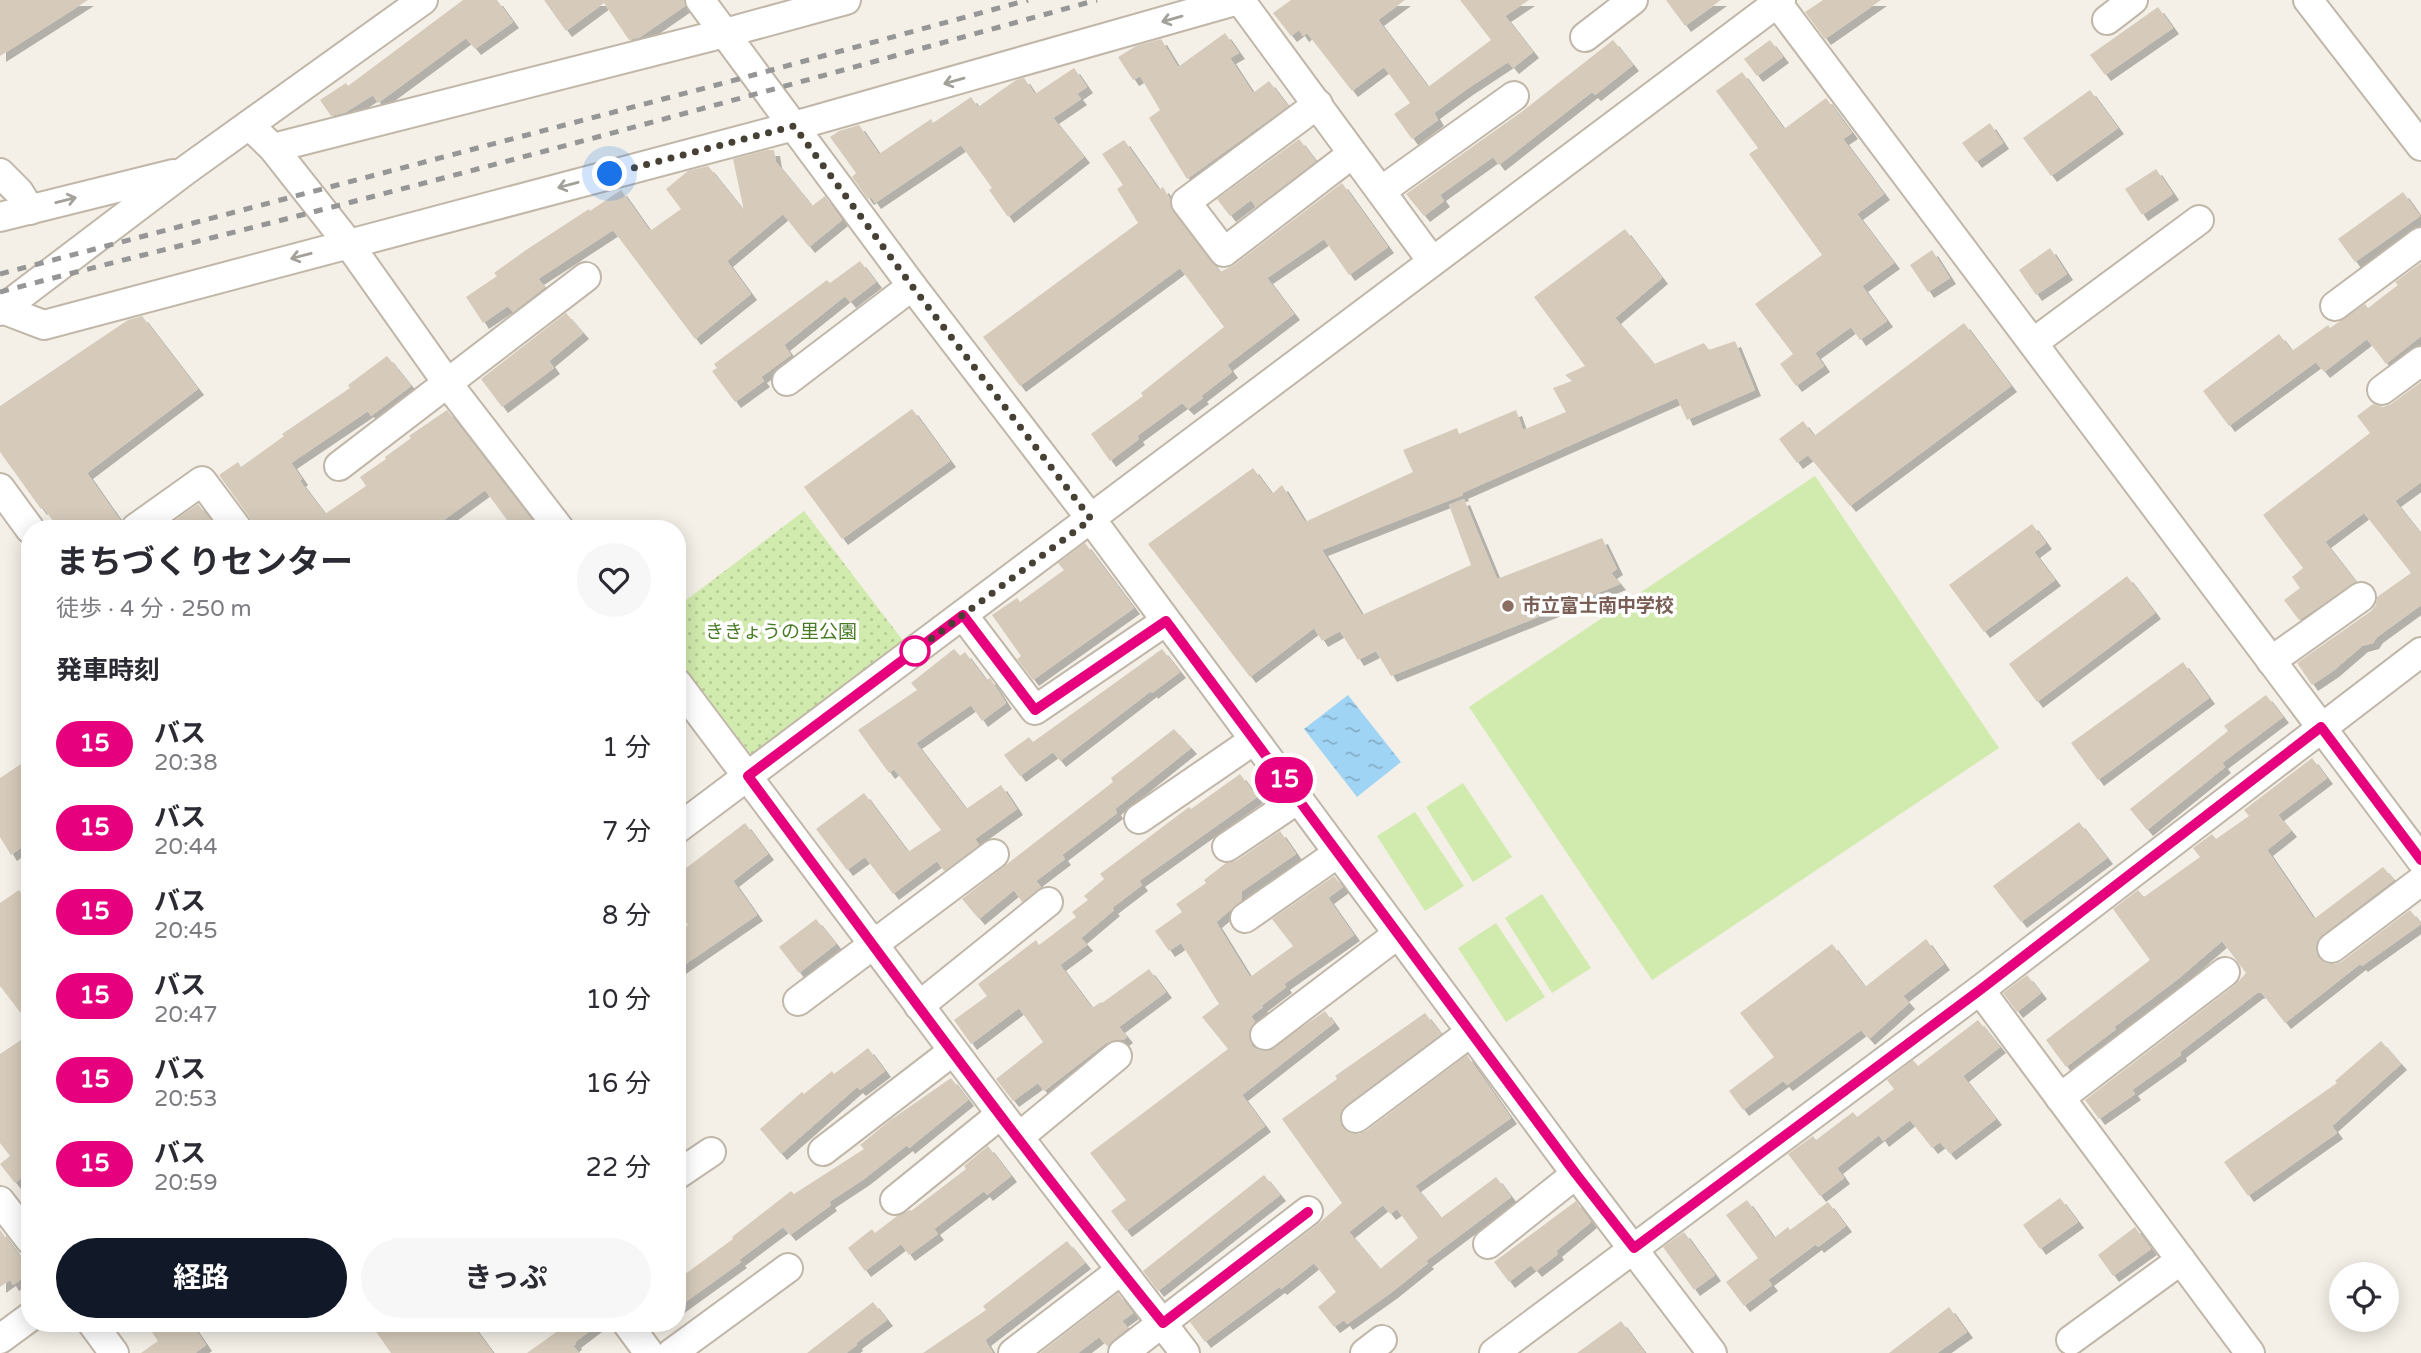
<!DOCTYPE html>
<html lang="ja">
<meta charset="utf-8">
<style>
:root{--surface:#fff;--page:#f7f7f7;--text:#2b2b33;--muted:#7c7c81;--accent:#111827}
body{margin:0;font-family:"Varela Round","Noto Sans JP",sans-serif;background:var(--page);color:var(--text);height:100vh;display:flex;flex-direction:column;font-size:26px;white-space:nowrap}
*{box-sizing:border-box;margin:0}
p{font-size:23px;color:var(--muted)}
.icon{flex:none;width:38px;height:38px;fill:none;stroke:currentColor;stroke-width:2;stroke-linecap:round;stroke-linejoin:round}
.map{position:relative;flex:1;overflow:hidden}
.details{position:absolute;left:21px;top:520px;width:665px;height:812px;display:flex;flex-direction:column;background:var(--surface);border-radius:28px;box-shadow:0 4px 18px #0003}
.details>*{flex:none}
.badge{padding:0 14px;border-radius:23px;font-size:24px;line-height:46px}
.buttons{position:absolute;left:2329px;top:1262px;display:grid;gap:14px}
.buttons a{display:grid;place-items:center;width:70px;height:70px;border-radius:50%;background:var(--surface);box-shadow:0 4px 18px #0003;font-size:35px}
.you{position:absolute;width:35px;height:35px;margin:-18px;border:5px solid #fff;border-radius:50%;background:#1a73e8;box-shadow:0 0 0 10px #1a73e833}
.map>.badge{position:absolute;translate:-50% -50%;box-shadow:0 0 0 4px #fff}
h2{padding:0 35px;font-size:26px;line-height:63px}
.round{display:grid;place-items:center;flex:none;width:74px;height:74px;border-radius:37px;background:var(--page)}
.summary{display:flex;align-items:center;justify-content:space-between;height:119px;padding:0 35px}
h1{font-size:33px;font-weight:700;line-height:52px}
.button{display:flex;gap:14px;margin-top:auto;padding:14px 35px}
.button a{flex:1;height:80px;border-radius:42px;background:var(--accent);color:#fff;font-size:28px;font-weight:700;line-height:80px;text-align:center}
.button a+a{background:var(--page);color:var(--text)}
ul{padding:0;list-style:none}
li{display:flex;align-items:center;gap:21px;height:84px;padding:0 35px}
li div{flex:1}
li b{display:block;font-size:26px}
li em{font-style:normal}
li .badge{min-width:77px;font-weight:700;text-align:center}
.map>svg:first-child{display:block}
.grass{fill:url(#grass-dots)}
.pitch{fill:#d1eaad}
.water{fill:url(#water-ripples)}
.building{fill:#d6cbbb;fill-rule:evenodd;filter:url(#shadow)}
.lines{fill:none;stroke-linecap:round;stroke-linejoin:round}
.minor-casing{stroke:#c0b7a9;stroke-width:32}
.minor{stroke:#fff;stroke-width:28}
.rail{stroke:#969696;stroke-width:5;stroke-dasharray:9 9;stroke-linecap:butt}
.oneway{stroke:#a3a09a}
.line-casing{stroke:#fff;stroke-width:16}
.line{stroke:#e6007e;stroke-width:10}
.walk{stroke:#474035;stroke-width:7;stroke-dasharray:0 12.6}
.education-dot{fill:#8d6e63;stroke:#fff;stroke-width:2.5}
.stop-dot{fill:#fff;stroke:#e6007e;stroke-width:3.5}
.labels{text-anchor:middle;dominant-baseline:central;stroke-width:7;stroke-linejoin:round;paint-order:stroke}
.education-label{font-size:19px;font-weight:bold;fill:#785e54;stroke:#fff;text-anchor:start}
.park-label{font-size:19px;fill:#497c25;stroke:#fff}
</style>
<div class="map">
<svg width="2421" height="1353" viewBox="0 0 2421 1353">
<defs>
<pattern id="grass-dots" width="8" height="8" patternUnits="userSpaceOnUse" patternTransform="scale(1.75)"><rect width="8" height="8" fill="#d1eaad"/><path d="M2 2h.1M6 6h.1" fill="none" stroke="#b5ca95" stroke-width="1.8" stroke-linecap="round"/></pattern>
<pattern id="water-ripples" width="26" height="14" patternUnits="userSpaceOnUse" patternTransform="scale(1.75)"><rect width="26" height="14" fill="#a0d4f4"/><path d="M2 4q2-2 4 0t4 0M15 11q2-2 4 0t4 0" fill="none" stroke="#84adc6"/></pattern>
<filter id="shadow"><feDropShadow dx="6" dy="6" stdDeviation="0" flood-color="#0004"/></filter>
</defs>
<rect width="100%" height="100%" fill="#f4f0e7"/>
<!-- grass -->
<polygon class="grass" points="804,511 904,642 753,757 677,658 677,607"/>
<!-- pitch -->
<g class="pitch">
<polygon points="1815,476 1999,748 1652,980 1469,707"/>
<polygon points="1463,783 1512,857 1473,882 1426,807"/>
<polygon points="1415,812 1464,886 1425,911 1377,836"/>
<polygon points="1542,894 1591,968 1552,993 1505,918"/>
<polygon points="1496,923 1545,997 1506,1022 1458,948"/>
</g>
<!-- water -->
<polygon class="water" points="1348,695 1401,762 1357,797 1304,729"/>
<!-- building -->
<g class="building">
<polygon points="0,0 88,0 0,56"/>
<polygon points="463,0 497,0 513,22 475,49 466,38 378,103 373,95 346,112 331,116 320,100 346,83 348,86"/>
<polygon points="544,0 684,0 685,6 640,37 629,40 604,3 566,31"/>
<polygon points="1291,0 1405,0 1378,20 1428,87 1491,40 1460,0 1529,0 1505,16 1533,52 1513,68 1508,62 1467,89 1434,113 1438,120 1412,139 1394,114 1410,103 1384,67 1352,91 1307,33 1303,36 1299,30 1291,36 1273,13"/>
<polygon points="1666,0 1721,0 1685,26"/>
<polygon points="1823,0 1881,0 1825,39 1805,12"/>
<polygon points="2158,7 2173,28 2105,75 2090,55"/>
<polygon points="1225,33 1239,53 1230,58 1253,93 1269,81 1288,106 1187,179 1149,118 1160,110 1140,76 1133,80 1118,57 1136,46 1161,39 1178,67"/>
<polygon points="1613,40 1633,65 1595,95 1592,92 1499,165 1493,157 1440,195 1444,201 1424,216 1406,194 1524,110"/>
<polygon points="1770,40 1783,57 1757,76 1744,59"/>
<polygon points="1074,68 1087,87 1077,94 1081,99 1053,118 1084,157 1008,217 989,190 992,188 961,145 875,203 871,197 868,199 852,177 856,173 830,137 839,131 859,125 879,154 931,119 933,123 971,97 978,107 1016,80 1024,78 1035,94"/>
<polygon points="1742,72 1784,129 1826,98 1852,133 1843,139 1884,194 1857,214 1894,263 1862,286 1887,321 1860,340 1851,327 1815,353 1824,366 1796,386 1780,364 1793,354 1755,304 1822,255 1749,154 1758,148 1716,91"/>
<polygon points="2090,90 2118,128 2051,176 2023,138"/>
<polygon points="1990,123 2003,143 1976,162 1962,143"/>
<polygon points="1299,139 1316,161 1256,207 1251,200 1230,216 1217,199"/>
<polygon points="1124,140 1159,190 1163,187 1170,199 1173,212 1220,272 1234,265 1342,183 1388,247 1349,275 1324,239 1267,278 1294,314 1227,365 1232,372 1201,396 1203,398 1188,409 1182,403 1137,436 1139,439 1110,461 1091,434 1143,396 1141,393 1224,327 1180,268 1020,386 983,337 1138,223 1117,189 1123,185 1102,154"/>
<polygon points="767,150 774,150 776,162 812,206 825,196 842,220 809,247 783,214 727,261 751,294 695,339 613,230 538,279 545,287 513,312 508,306 483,323 466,297 497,276 494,273 526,250 589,209 590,211 621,190 650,231 681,209 666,189 688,171 708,166 744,211 733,159"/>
<polygon points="2156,169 2173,194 2142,215 2125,189"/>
<polygon points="2403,192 2420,216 2355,262 2338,239"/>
<polygon points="1625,229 1662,278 1615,318 1654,364 1704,343 1709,350 1735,341 1755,390 1687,420 1677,398 1462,493 1463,495 1322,550 1362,615 1471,565 1449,505 1464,499 1497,579 1602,538 1617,569 1611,573 1620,584 1391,676 1376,651 1358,660 1340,631 1322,641 1314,628 1250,677 1148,544 1253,468 1272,494 1282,485 1305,522 1413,472 1403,450 1457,428 1459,434 1516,410 1523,430 1566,412 1553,388 1572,381 1565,375 1585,366 1534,297"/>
<polygon points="2050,248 2067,274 2036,295 2019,270"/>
<polygon points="1932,250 1950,278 1928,292 1910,265"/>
<polygon points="860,261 876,282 850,302 845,296 784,345 791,355 761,377 764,381 735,402 712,371 717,368 714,364 827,280 830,283"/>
<polygon points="2421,263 2421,336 2386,364 2367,339 2324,372 2316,362 2229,426 2203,391 2279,334 2292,351 2328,325 2330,328 2365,304 2368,308 2398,285 2395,282"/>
<polygon points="566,313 583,333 549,361 554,368 502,407 481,379"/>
<polygon points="142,316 198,389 87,473 120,520 108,528 58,528 43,507 41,509 0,452 0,406 128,320"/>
<polygon points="1964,323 2011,386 1850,506 1808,455 1797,463 1779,439 1803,421 1814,436"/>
<polygon points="387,356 411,386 371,416 368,411 291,463 302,479 300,481 325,514 366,486 360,477 386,459 385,457 411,438 409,436 447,410 538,528 513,528 485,490 433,528 253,528 250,518 219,475 238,462 241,467 284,436 282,434 350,388 348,385"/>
<polygon points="2421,382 2421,482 2395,501 2421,534 2421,605 2377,637 2373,643 2362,646 2333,671 2312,685 2297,663 2371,611 2376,605 2377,597 2411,573 2364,513 2325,542 2356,582 2299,620 2284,600 2300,588 2292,577 2303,568 2263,515 2370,433 2357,416 2373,404 2383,407 2391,404"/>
<polygon points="912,409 950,461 842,539 804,487"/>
<polygon points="198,504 217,528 164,528"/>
<polygon points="2032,524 2046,543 2034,552 2055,580 1984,632 1949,585"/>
<polygon points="1085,543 1134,608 1033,680 1017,659 1021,656 992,615 1017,598 1020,602 1064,570 1058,563"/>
<polygon points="2127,576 2155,613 2037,702 2009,664"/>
<polygon points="954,649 960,656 965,652 986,680 990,678 1006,703 982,721 971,705 916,743 966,809 1001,785 1017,809 975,839 979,845 944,871 937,861 893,894 865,857 847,870 816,829 864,793 908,852 941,830 894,769 889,773 858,730 917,690 911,683"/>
<polygon points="1162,649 1180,672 1152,693 1151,691 1060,761 1053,752 1020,776 1004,755 1029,737 1033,742"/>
<polygon points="2183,662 2209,698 2098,780 2071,743"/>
<polygon points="2266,695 2283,717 2222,763 2225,767 2147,830 2130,809 2228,731 2224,726"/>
<polygon points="1174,729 1191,748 1115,809 1117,813 1062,855 1065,859 1036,881 1041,887 1022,902 1014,890 979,919 962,899 1113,782 1111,778"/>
<polygon points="30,758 30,841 11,855 0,837 0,778"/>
<polygon points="2312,758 2327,778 2278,815 2291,831 2267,850 2314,919 2383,867 2394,880 2322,935 2317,942 2316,951 2318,957 2326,963 2335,964 2341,962 2410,910 2421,924 2362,966 2360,964 2285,1023 2261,992 2257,993 2180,1052 2181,1055 2132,1090 2135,1094 2099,1119 2085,1100 2235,985 2246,973 2222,941 2178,979 2114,1027 2116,1029 2066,1067 2046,1040 2150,960 2113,909 2138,890 2144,897 2200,857 2193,848 2212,834 2216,839 2249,816 2244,810"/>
<polygon points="1240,774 1257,797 1139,881 1142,885 1112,908 1114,910 1081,938 1087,945 1060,965 1092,1008 1101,1002 1102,1003 1149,969 1166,992 1119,1027 1127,1037 1123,1040 1115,1040 1106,1043 1044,1091 1038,1083 1013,1101 996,1079 1043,1042 1019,1008 971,1044 954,1020 987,996 978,984 1036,940 1039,945 1076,917 1072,912 1088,900 1084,896 1104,879 1100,874 1189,807 1191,809"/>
<polygon points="2079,822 2107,858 2021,922 1993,886"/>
<polygon points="745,823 768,854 733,881 757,915 677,970 677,932 688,925 677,911 677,875"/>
<polygon points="1280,831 1296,854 1242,891 1241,901 1216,922 1250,977 1293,946 1272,919 1334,876 1343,887 1328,898 1354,935 1284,984 1286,987 1261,1006 1263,1007 1251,1016 1255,1022 1250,1029 1249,1038 1252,1046 1258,1050 1268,1051 1325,1011 1334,1023 1242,1095 1265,1126 1126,1231 1111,1211 1126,1200 1090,1153 1228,1049 1202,1017 1219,1004 1181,943 1169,951 1155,931 1182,912 1176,904 1206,883 1204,880 1226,863 1236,861"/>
<polygon points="19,890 30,905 30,1025 0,986 0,903"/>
<polygon points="816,919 836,944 799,973 779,947"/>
<polygon points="1926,939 1944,964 1903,996 1909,1003 1869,1039 1861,1030 1787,1085 1783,1081 1743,1110 1729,1091 1774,1057 1740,1013 1832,944 1865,987"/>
<polygon points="2027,975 2041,993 2017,1012 2003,993"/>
<path d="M1425,1013L1441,1034L1346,1105L1341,1112L1340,1121L1342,1127L1350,1133L1359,1134L1366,1131L1467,1055L1511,1118L1415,1186L1441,1218L1496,1177L1511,1197L1426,1261L1428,1263L1392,1292L1347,1324L1344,1320L1334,1327L1318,1307L1336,1292L1314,1263L1281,1289L1279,1287L1205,1342L1190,1322L1318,1224L1342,1203L1282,1119L1337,1079L1335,1076ZM1383,1205L1390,1214L1397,1209L1418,1238L1380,1269L1349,1232Z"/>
<polygon points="1978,1020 2000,1047 1963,1076 1996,1119 1950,1154 1940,1142 1932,1148 1910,1120 1883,1141 1879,1135 1837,1168 1844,1178 1820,1196 1788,1154 1813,1136 1816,1140 1853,1112 1857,1117 1894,1089 1887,1080 1913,1060 1918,1066"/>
<polygon points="30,1034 30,1182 25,1175 15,1183 0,1164 10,1156 0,1143 0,1054"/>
<polygon points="2381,1041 2401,1064 2332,1126 2337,1133 2248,1196 2224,1162 2337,1083 2335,1081"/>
<polygon points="868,1048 885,1071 860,1090 857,1087 781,1154 760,1129 802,1092 804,1094 832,1071 834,1074"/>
<polygon points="951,1078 968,1100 909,1148 907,1145 864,1179 829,1202 831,1205 790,1235 783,1227 739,1260 741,1262 677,1308 677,1280 733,1239 732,1237 791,1191 794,1194 864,1149 860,1145 889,1121"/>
<polygon points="988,1146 1011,1176 987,1195 984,1191 934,1229 938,1234 909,1255 901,1244 865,1271 848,1248 872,1229 875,1233 897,1216 910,1210 911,1211 966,1169 964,1166"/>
<polygon points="1264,1175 1280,1195 1158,1291 1143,1271"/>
<polygon points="2060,1198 2078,1222 2040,1249 2023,1225"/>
<polygon points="1747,1200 1774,1238 1788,1227 1790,1230 1828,1202 1846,1226 1818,1247 1816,1244 1768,1280 1772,1285 1744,1306 1726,1282 1758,1258 1726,1215"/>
<polygon points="1576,1201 1591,1222 1556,1251 1558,1254 1536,1271 1531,1265 1509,1282 1494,1262"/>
<polygon points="2135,1227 2151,1249 2113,1276 2098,1255"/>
<polygon points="0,1230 30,1270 30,1273 13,1285 10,1280 0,1287"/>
<polygon points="1684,1232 1715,1275 1694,1290 1663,1247"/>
<polygon points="1067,1241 1085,1263 985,1340 993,1353 923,1353 986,1310 983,1306"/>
<polygon points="1118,1293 1133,1313 1122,1321 1128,1328 1113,1340 1108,1347 1099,1337 1078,1353 1040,1353"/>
<polygon points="873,1302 887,1320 856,1343 857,1345 846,1353 807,1353"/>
<polygon points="1949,1307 1967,1332 1937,1353 1889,1353"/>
<polygon points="1621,1321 1645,1353 1577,1353"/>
<polygon points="146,1323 191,1323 206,1345 195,1353 141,1353 158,1341"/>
<polygon points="370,1323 471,1323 493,1353 391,1353"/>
<polygon points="569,1323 600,1323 575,1342 576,1344 573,1346 579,1353 527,1353"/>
</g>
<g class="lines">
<!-- minor casing -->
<g class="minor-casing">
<g id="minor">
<polyline points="700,0 912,286 1091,519 1576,1174 1712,1353"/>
<polyline points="1240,0 1432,261"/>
<polyline points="1775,0 2421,860"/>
<polyline points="2308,0 2421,146"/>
<polyline points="2107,20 2133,0"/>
<polyline points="1585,37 1633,0"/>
<polyline points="1318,104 1186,202 1224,252 1352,154"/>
<polyline points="249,125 273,148 725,33 846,0"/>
<polyline points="273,148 348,243 448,384 559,528"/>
<polyline points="0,173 19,192 30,210"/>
<polyline points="1381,191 1514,96"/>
<polyline points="0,217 173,174"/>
<polyline points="2335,306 2421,242"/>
<polyline points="2,309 44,325 794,126 1238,0"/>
<polyline points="0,311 186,170 423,0"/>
<polyline points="2033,343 2199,220"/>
<polyline points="787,381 912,286"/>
<polyline points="2382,390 2421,361"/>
<polyline points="339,466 586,277"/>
<polyline points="0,488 30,529"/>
<polyline points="136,528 202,481 237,528"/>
<polyline points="963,615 1035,710 1166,621"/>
<polyline points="2271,661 2361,597"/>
<polyline points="677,683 1001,1114 1185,1353"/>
<polyline points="1139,819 1254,740"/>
<polyline points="677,829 1781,0"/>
<polyline points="1227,847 1298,799"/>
<polyline points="1245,918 1338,853"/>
<polyline points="2332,948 2421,881"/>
<polyline points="1980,990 2250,1353"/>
<polyline points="798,1001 994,854"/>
<polyline points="919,1006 1048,902"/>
<polyline points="1265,1035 1398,934"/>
<polyline points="2060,1098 2225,972"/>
<polyline points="1356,1118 1471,1032"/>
<polyline points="1019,1137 1117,1056"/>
<polyline points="823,1151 953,1051"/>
<polyline points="677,1175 711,1152"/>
<polyline points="895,1200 1001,1114"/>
<polyline points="0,1201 30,1240"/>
<polyline points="1488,1244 1576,1174"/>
<polyline points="92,1323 114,1353"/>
<polyline points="627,1323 649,1353"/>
<polyline points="0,1339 30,1317"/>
<polyline points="2071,1340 2181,1260"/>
<polyline points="672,1353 788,1268"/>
<polyline points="1013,1353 1120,1271"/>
<polyline points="1123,1353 1308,1211"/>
<polyline points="1365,1353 1382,1340"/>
<polyline points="1494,1353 1980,990 2421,652"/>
</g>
</g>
<!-- minor -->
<use href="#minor" class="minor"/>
<!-- rail -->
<g class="rail">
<polyline points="0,274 724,83 1028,0"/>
<path d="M0,292C94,267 188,244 282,220C555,150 826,75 1097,0"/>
</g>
</g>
<!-- one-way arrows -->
<defs><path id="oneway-shaft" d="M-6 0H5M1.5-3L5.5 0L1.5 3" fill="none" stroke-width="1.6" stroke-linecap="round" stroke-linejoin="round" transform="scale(1.75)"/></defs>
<g class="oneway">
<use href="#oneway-shaft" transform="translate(1172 19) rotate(164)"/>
<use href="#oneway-shaft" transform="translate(954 81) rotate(164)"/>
<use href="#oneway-shaft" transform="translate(568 185) rotate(165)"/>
<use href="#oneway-shaft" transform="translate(66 200) rotate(-14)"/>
<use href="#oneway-shaft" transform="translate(301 256) rotate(165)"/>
</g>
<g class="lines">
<!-- line casing -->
<g class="line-casing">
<path id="line" d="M1308,1212L1163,1323C1019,1146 884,960 748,776L963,615L1035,710L1166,621L1576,1174L1634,1248L1980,990L2321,727L2421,860"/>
</g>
<!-- line -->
<use href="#line" class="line"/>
<!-- walk -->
<polyline class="walk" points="610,174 794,126 912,286 1091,519 915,651"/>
</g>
<!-- markers -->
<circle class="education-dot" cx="1508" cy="606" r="7"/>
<circle class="stop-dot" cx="915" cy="651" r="14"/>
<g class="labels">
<!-- education labels -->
<g class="education-label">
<text x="1522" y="606">市立富士南中学校</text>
</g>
<!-- park labels -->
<g class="park-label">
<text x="781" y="632">ききょうの里公園</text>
</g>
</g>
</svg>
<div class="buttons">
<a><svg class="icon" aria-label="locate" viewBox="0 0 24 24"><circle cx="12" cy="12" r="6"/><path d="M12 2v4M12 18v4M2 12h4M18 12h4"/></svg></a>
</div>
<div class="you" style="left:610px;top:174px"></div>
<b class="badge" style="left:1284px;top:780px;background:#e6007e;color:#fff">15</b>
<section class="details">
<div class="summary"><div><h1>まちづくりセンター</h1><p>徒歩 · 4 分 · 250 m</p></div><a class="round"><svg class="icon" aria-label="heart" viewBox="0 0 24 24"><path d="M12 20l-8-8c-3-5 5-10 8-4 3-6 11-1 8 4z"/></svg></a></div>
<h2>発車時刻</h2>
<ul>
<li><span class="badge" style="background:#e6007e;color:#fff">15</span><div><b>バス</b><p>20:38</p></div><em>1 分</em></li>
<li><span class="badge" style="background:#e6007e;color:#fff">15</span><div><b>バス</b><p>20:44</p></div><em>7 分</em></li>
<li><span class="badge" style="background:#e6007e;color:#fff">15</span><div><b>バス</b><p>20:45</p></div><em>8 分</em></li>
<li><span class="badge" style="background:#e6007e;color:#fff">15</span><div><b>バス</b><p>20:47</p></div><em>10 分</em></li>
<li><span class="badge" style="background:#e6007e;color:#fff">15</span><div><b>バス</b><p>20:53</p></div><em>16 分</em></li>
<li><span class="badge" style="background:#e6007e;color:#fff">15</span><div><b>バス</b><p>20:59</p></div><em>22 分</em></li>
</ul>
<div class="button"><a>経路</a><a>きっぷ</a></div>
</section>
</div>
